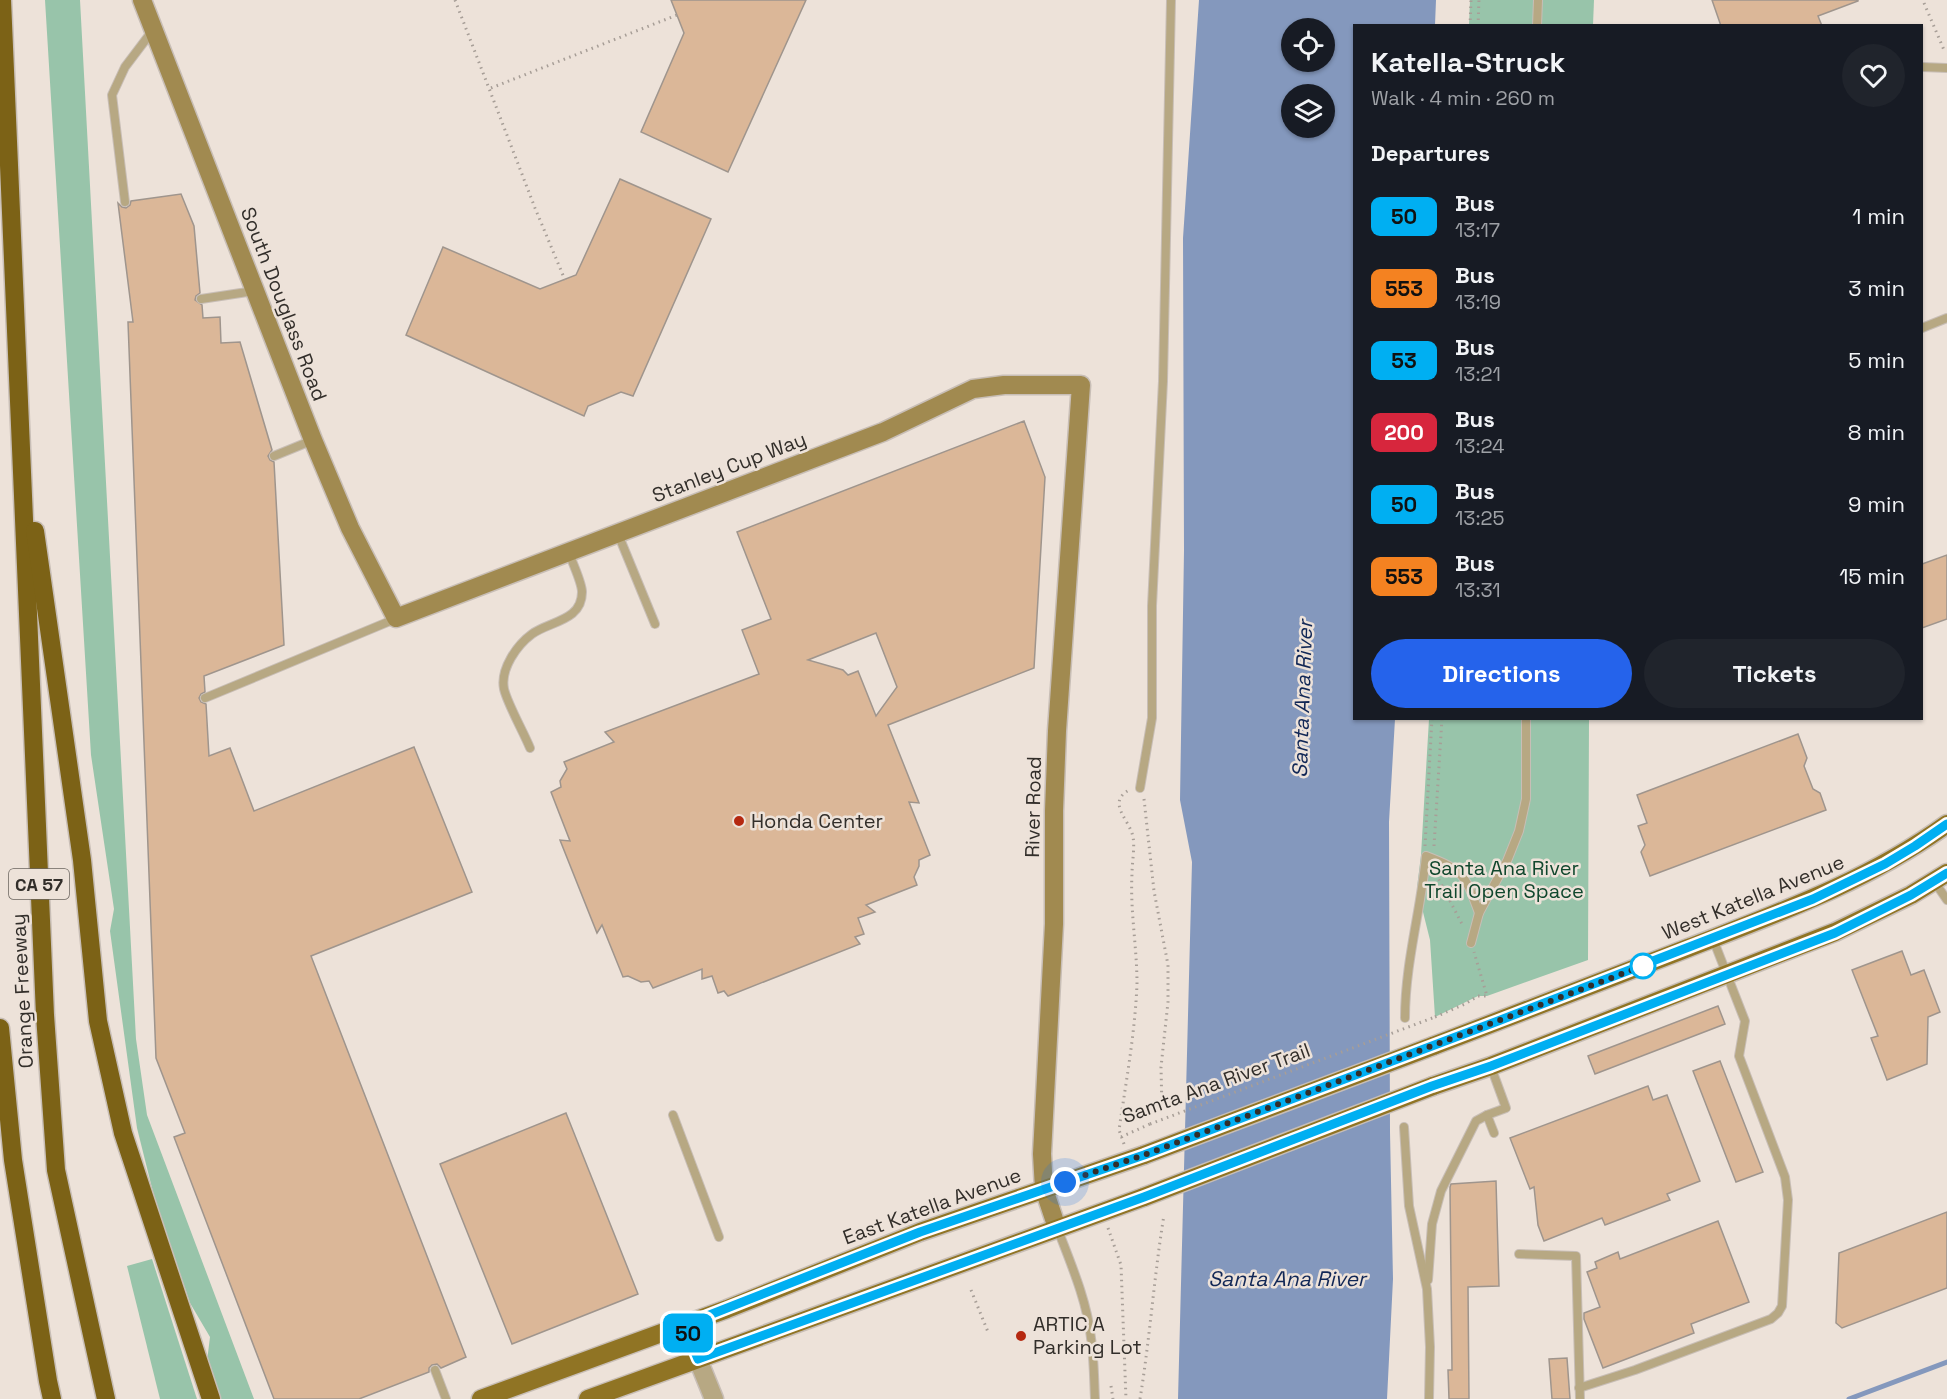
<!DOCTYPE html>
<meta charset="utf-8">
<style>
:root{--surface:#171b24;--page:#20242c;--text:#f1f3f6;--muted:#9ea1a6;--accent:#2563eb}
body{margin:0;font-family:"Space Grotesk",sans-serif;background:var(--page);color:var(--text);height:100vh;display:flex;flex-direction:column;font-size:22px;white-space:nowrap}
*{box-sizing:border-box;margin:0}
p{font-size:20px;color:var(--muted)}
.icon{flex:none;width:33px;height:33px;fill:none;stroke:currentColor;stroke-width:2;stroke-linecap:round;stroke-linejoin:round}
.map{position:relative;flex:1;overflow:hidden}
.sheet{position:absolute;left:1353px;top:24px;width:570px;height:696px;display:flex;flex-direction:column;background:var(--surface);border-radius:0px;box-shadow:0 2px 4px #0004}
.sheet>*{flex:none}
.badge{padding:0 12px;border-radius:9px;font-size:21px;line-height:39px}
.buttons{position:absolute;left:1281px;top:18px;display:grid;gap:12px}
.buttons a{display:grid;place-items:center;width:54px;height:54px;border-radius:50%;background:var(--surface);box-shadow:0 2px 4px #0004;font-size:30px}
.you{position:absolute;width:30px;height:30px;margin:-15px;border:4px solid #fff;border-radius:50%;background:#1a73e8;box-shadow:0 0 0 9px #1a73e833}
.map>.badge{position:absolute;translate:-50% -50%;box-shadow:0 0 0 3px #fff}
h2{padding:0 18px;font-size:22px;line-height:54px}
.round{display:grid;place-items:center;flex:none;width:63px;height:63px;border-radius:32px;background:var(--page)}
.head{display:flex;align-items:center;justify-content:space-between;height:102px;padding:0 18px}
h1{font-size:28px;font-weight:800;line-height:45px}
.primary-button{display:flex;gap:12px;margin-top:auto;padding:12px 18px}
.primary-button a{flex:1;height:69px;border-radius:36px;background:var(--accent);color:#fff;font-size:24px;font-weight:800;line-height:69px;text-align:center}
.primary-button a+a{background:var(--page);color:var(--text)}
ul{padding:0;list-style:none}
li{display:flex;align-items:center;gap:18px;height:72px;padding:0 18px}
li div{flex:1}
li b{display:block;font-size:22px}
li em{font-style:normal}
li .badge{min-width:66px;font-weight:700;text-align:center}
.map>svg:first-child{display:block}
.green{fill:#98c4aa}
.water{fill:#8498bd;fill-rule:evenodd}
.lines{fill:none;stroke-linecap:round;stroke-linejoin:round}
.stream{stroke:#8498bd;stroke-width:5}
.building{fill:#dbb798;stroke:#9f958d;stroke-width:1.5;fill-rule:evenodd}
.service-casing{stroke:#c8beb6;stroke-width:10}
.tertiary-casing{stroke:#c8beb6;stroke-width:21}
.secondary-casing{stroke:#c8beb6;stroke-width:21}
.primary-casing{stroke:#c8beb6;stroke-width:21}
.motorway-casing{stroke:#c8beb6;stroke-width:21}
.path{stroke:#a79e97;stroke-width:3;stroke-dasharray:1.5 4.5;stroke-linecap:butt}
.service{stroke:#b7a883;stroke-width:8}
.tertiary{stroke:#b7a883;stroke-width:18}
.secondary{stroke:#a18a50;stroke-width:18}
.primary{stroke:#907424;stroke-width:18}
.motorway{stroke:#7c6216;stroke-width:18}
.primary-bridge-casing{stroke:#c8beb6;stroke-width:21;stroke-linecap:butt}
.path-bridge{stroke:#a79e97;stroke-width:3;stroke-dasharray:1.5 4.5;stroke-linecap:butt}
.primary-bridge{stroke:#907424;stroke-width:18}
.line-casing{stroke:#fff;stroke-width:14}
.line{stroke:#00aff2;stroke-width:9}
.walk{stroke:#322e2a;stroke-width:6;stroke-dasharray:0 10.8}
.poi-dot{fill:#b52810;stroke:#ede2d9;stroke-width:2}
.stop-dot{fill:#fff;stroke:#00aff2;stroke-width:3}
.labels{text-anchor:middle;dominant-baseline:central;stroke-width:5;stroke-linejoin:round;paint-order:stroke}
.shield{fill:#ede2d9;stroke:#6a645e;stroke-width:1.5}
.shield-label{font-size:18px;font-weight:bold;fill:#322e2a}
.street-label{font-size:20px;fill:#322e2a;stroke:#ede2d9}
.poi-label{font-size:20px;fill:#322e2a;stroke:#ede2d9;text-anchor:start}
.park-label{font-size:20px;fill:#10472d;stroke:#ede2d9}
.water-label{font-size:21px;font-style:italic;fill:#112756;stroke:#ede2d9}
</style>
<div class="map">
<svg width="1947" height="1399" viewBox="0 0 1947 1399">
<rect width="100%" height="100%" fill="#ede2d9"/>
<!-- green -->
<g class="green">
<polygon points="45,0 80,0 136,1039 147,1115 254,1399 219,1399 207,1361 210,1337 190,1303 154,1196 137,1128 110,931 114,909 91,755"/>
<polygon points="1470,0 1594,0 1593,25 1469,26"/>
<polygon points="1429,719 1589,719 1588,960 1487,996 1478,996 1435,1017 1430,940 1417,888 1421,855"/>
<polygon points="152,1259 197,1399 160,1399 127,1266"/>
</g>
<!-- water -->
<path class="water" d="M1199,0H1436L1435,25L1354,26V718L1395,719L1389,822L1390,1132L1393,1279L1387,1399H1178L1192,862L1180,800L1184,551L1183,238ZM1292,28H1324V62H1292ZM1292,94H1324V128H1292Z"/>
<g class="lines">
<!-- stream -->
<polyline class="stream" points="1849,1399 1947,1362"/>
</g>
<!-- building -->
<g class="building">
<polygon points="671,0 806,0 728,172 641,132 684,33"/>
<polygon points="1712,0 1858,0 1858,1 1818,16 1822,26 1721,26"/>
<polygon points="620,179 711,219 633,396 621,392 588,406 584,416 406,335 443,247 540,289 576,275"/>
<polygon points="181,194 194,226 200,293 196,296 195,300 202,305 203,318 220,317 221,343 240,342 272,450 268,456 270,460 274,462 284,645 204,676 205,692 201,694 199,698 201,702 206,704 209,756 230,748 254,811 414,747 472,892 311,956 466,1357 441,1368 437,1364 432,1365 429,1368 429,1372 359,1399 274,1399 174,1137 185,1133 156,1058 128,322 133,322 118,203 122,207 126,208 130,205 131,201"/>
<path d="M1024,421L1045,477L1034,668L888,725L919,803L909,802L930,855L919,860V866L914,877L917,885L866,905L875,912L858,918L864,934L855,937L860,944L728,996L724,991L718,993L712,976L702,979V969L653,988L649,981L641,982L628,976L623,977L602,925L597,933L560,840L570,841L551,792L561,787L560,781L567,769L564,762L614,742L605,732L759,674L742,630L771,619L737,532ZM876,633L897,687L876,716L858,671L848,675L843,670L808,660Z"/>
<polygon points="1947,555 1947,619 1922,628 1922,564"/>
<polygon points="1798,734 1807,758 1804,766 1813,789 1820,793 1826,810 1650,876 1641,852 1645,845 1638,826 1647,823 1637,795"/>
<polygon points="1902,951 1911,975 1924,970 1940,1012 1928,1017 1927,1064 1887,1080 1871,1038 1878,1036 1852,970"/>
<polygon points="1718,1006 1725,1024 1595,1074 1588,1056"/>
<polygon points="1720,1061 1763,1172 1736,1182 1693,1071"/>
<polygon points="1648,1086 1653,1100 1667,1095 1700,1181 1667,1194 1670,1200 1605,1225 1602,1218 1544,1241 1538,1225 1534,1187 1530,1189 1510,1138"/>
<polygon points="566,1113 638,1294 512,1344 440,1164"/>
<polygon points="1496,1181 1499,1286 1468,1287 1469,1399 1449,1399 1448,1370 1452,1370 1450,1187 1451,1184"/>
<polygon points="1947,1212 1947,1288 1842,1328 1836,1323 1839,1253"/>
<polygon points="1718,1221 1749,1302 1691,1324 1694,1333 1603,1368 1584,1319 1584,1313 1600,1307 1587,1272 1597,1268 1595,1262 1618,1252 1620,1259"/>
<polygon points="1567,1358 1570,1399 1552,1399 1549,1359"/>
</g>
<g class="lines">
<!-- service casing -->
<g class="service-casing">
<g id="service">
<polyline points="1537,26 1538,0"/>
<polyline points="1922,67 1947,68"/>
<polyline points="125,202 112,95 125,67 153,30"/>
<polyline points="201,299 254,291"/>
<polyline points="1922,328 1947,318"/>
<polyline points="274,456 313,440"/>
<polyline points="618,534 655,624"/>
<polyline points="205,698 395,619"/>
<path d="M530,748C524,733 507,703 504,689C500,669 517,645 532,634C550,621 582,621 582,592C582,582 572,563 569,552"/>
<polyline points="1140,788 1152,718 1152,606 1163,381 1171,0"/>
<polyline points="1934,881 1947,900"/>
<polyline points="1471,943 1479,913 1507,861 1519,831 1526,799 1526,718"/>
<path d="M1405,1018C1405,963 1421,910 1426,856C1465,871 1465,875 1479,913"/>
<polyline points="1491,1067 1506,1108 1487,1115 1494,1133"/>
<polyline points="673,1115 719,1237"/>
<polyline points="1404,1127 1409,1206 1427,1289 1430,1347 1429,1399"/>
<path d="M1058,1230C1071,1264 1087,1301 1091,1338C1094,1358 1094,1379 1095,1399"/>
<polyline points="1519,1254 1576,1256 1580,1399"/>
<polyline points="1428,1280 1432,1224 1441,1191 1476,1121 1487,1115"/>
<polyline points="435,1370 446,1399"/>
<polyline points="1579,1388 1635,1370 1771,1319 1778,1313 1782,1306 1788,1200 1785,1177 1739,1056 1745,1021 1713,939"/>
</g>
</g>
<!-- tertiary casing -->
<g class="tertiary-casing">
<polyline id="tertiary" points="684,1325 714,1399"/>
</g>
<!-- secondary casing -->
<g class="secondary-casing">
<polyline id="secondary" points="142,0 313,440 350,528 396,618 883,432 973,389 1004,385 1081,385 1057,731 1054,811 1054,924 1042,1154 1044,1189 1057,1228"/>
</g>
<!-- primary casing -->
<g class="primary-casing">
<g id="primary">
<path d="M1433,1046C1518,1014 1603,981 1688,948C1778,913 1868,881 1947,824"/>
<polyline points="1433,1086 1491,1066 1835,932 1911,895 1947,873"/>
<polyline points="481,1399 727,1309 920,1232 1144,1155"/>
<polyline points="588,1399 1144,1197"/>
</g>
</g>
<!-- motorway casing -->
<g class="motorway-casing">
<g id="motorway">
<polyline points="2,0 45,1015 56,1170 106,1399"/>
<polyline points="35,531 82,860 98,1021 123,1133 211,1399"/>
<polyline points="0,1028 13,1160 48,1381 52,1399"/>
</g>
</g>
<!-- path -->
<g class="path">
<polyline points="455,0 535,208 565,280"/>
<polyline points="1924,3 1944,50"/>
<polyline points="1470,26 1471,0"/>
<polyline points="1478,26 1479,0"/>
<polyline points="491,88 677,15"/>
<polyline points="1144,799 1154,891 1168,965 1168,1002 1161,1067 1162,1110"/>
<polyline points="1425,846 1432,718"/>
<polyline points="1434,846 1442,718"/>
<polyline points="1436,874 1463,926"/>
<polyline points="1435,1017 1465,1004 1478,996 1487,996 1474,952"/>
<polyline points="1121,1137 1150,1124"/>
<path d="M1124,1144L1119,1130C1126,1082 1135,1033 1137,984C1137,947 1130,911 1132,874C1132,862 1135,848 1133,837C1130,820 1106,803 1129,790"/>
<polyline points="1108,1228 1121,1265 1126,1399"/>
<polyline points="971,1290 988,1332"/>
<polyline points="1111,1386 1113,1399"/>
<path d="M1140,1399C1150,1338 1154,1276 1164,1215"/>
</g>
<!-- service -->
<use href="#service" class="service"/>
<!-- tertiary -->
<use href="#tertiary" class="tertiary"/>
<!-- secondary -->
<use href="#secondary" class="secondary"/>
<!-- primary -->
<use href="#primary" class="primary"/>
<!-- motorway -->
<use href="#motorway" class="motorway"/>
<!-- primary-bridge casing -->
<g class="primary-bridge-casing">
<g id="primary-bridge">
<polyline points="1144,1155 1433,1046"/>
<polyline points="1144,1197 1433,1086"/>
</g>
</g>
<!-- path-bridge -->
<polyline class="path-bridge" points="1150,1124 1435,1017"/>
<!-- primary-bridge -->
<use href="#primary-bridge" class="primary-bridge"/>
</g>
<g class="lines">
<!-- line casing -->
<g class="line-casing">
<polyline id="line" points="1947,824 1915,846 1885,864 1813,899 1498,1021 1144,1155 920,1232 684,1325 698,1359 1144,1197 1432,1086 1491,1066 1835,933 1911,895 1947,873"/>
</g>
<!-- line -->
<use href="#line" class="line"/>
<!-- walk -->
<polyline class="walk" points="1065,1182 1144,1155 1648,964 1643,966"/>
</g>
<!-- markers -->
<g class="poi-dot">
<circle cx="739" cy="821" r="6"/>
<circle cx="1021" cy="1336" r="6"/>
</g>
<circle class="stop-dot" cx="1643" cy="966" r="12"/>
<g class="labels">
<!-- shield labels -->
<rect class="shield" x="9" y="869" width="60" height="30" rx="4.5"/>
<g class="shield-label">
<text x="39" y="884">CA 57</text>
</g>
<!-- street labels -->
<g class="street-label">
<text transform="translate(284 304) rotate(69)">South Douglass Road</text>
<text transform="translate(729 467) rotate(-21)">Stanley Cup Way</text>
<text transform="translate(1033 807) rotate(-89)">River Road</text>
<text transform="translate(1753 897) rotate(-22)">West Katella Avenue</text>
<text transform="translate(22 991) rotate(-93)">Orange Freeway</text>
<text transform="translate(1216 1083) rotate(-20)">Samta Ana River Trail</text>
<text transform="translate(932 1206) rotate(-20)">East Katella Avenue</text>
</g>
<!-- poi labels -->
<g class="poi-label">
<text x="751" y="821">Honda Center</text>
<text x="1033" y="1324">ARTIC A<tspan x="1033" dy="23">Parking Lot</tspan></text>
</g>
<!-- park labels -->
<g class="park-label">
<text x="1504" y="868">Santa Ana River<tspan x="1504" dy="23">Trail Open Space</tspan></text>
</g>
<!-- water labels -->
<g class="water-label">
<text transform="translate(1302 699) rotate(-88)">Santa Ana River</text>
<text x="1287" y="1278">Santa Ana River</text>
</g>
</g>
</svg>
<div class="buttons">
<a><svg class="icon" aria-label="locate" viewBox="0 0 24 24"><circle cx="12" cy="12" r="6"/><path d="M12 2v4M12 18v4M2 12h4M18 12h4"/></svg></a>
<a><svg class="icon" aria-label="layers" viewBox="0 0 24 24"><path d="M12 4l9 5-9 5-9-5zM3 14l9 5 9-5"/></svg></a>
</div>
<div class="you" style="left:1065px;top:1182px"></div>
<b class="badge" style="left:688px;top:1333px;background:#00aff2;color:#111">50</b>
<section class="sheet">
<div class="head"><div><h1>Katella-Struck</h1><p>Walk · 4 min · 260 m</p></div><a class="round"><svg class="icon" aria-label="heart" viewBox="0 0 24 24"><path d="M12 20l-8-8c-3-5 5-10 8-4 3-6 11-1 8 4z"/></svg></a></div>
<h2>Departures</h2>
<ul>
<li><span class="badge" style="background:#00aff2;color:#111">50</span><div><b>Bus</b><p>13:17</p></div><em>1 min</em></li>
<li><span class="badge" style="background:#f48221;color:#111">553</span><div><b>Bus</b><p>13:19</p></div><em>3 min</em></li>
<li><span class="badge" style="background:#00aff2;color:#111">53</span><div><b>Bus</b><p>13:21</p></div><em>5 min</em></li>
<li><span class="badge" style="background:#d7263d;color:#fff">200</span><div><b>Bus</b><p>13:24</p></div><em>8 min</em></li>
<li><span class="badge" style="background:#00aff2;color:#111">50</span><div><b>Bus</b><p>13:25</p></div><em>9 min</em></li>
<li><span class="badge" style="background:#f48221;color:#111">553</span><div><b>Bus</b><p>13:31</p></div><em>15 min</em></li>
</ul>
<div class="primary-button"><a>Directions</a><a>Tickets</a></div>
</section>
</div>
